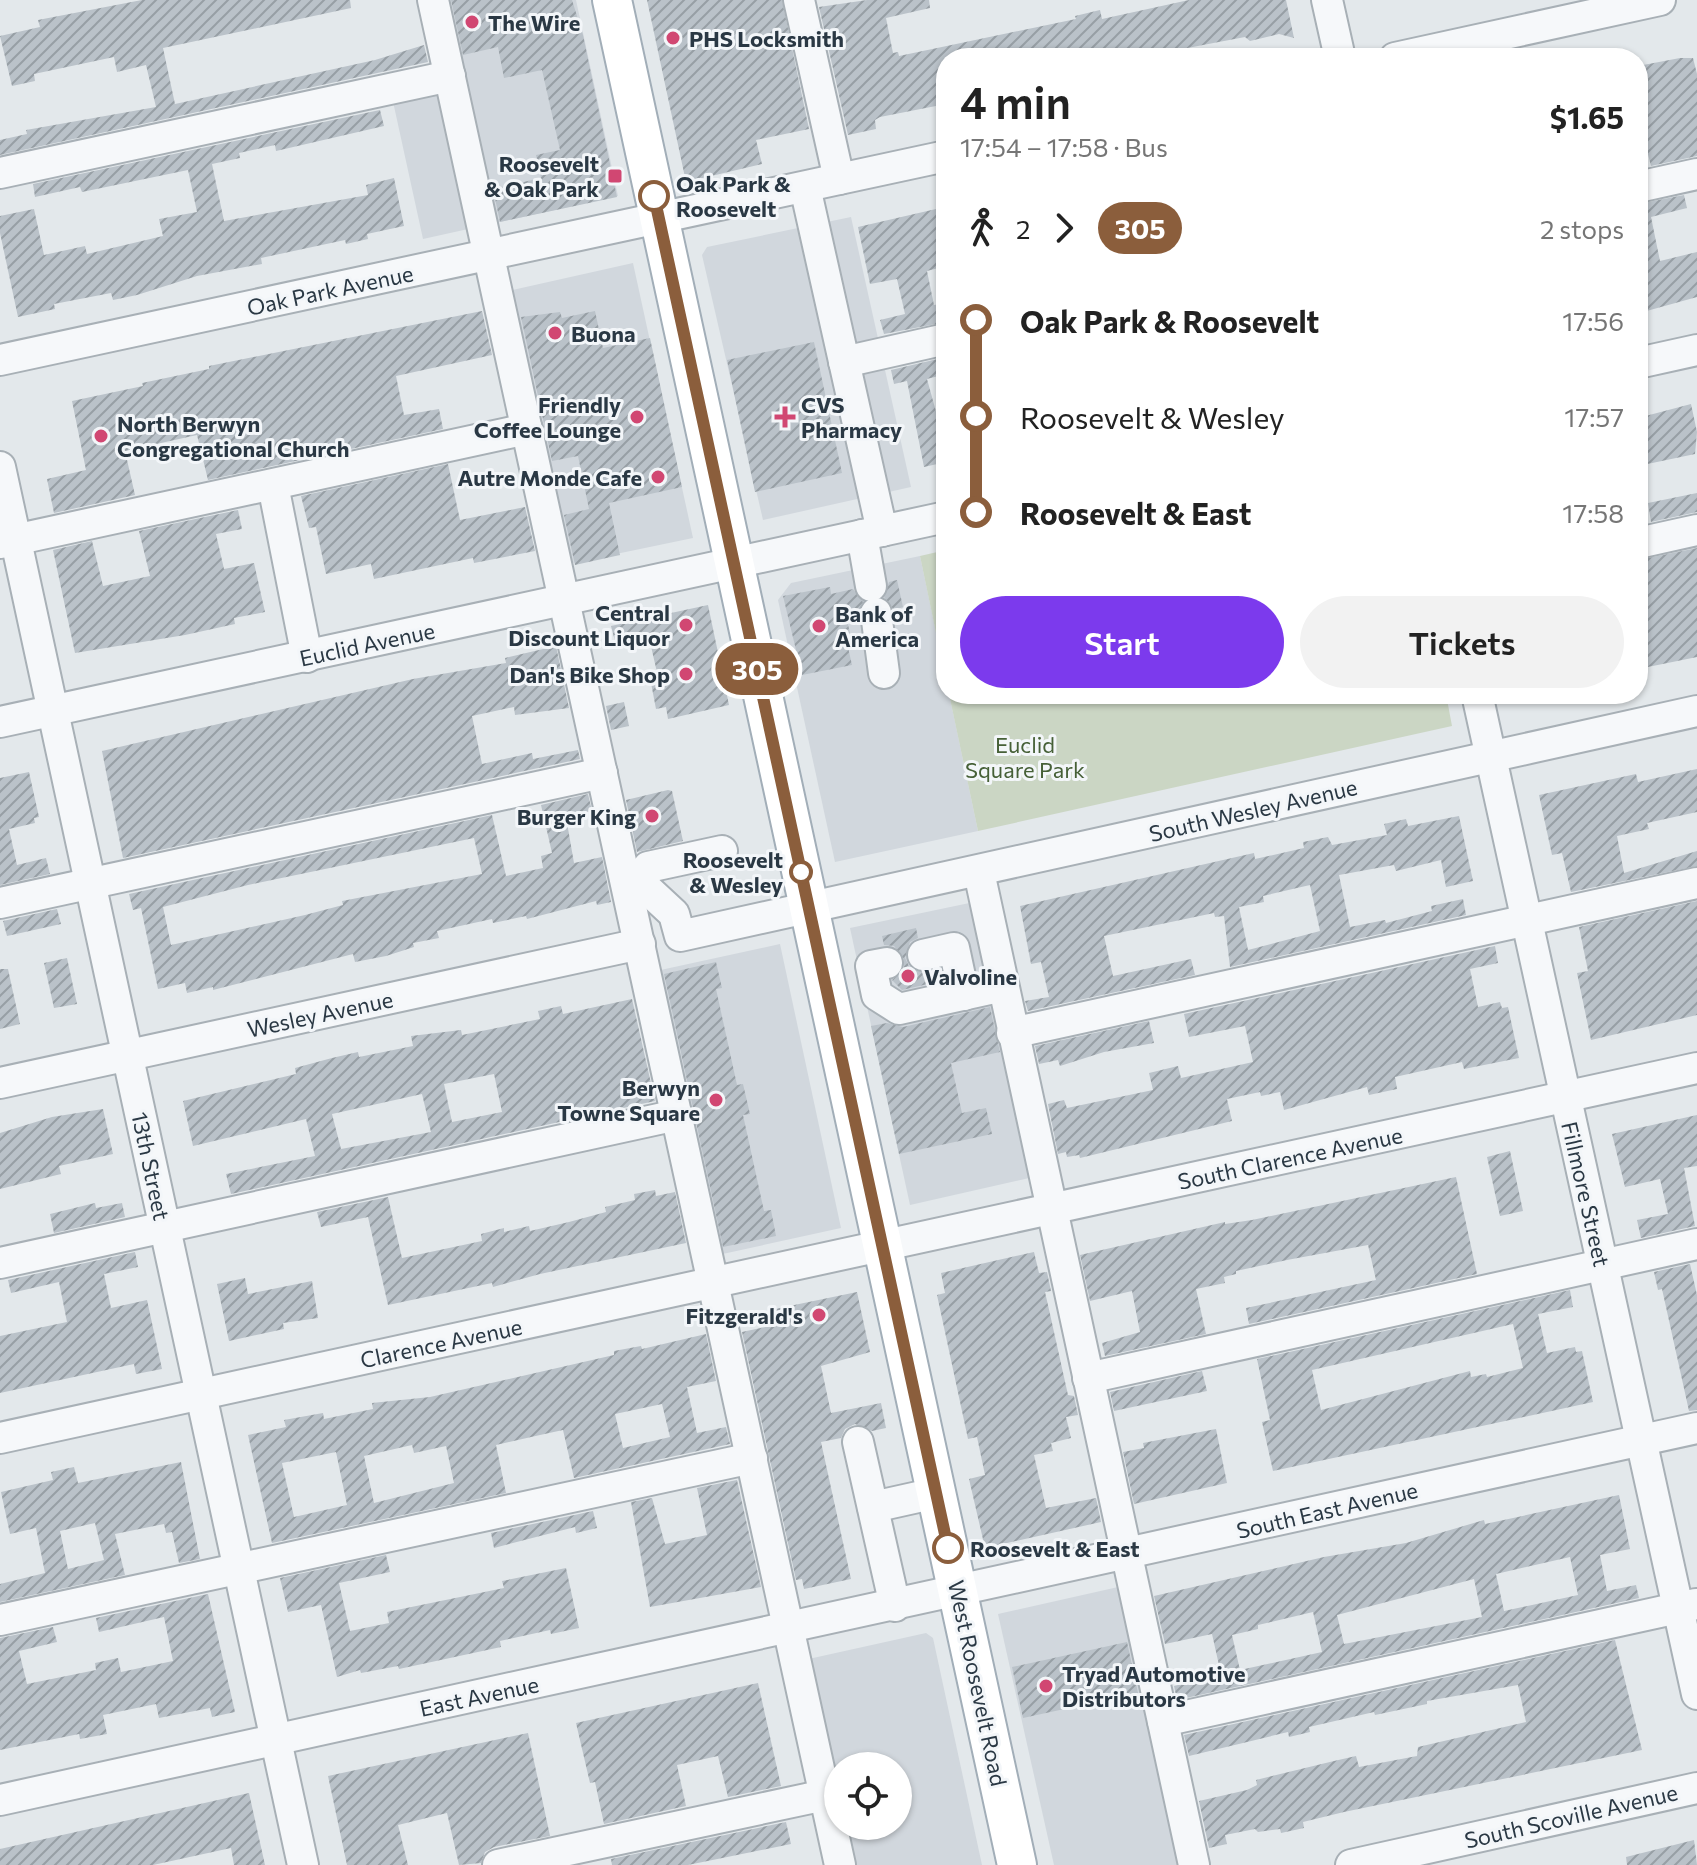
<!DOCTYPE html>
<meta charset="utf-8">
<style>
:root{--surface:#fff;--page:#f2f2f2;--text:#222;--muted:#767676;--accent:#7c3aed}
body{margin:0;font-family:Commissioner,sans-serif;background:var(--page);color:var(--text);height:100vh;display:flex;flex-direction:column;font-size:30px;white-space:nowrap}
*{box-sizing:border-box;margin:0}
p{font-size:26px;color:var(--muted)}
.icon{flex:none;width:44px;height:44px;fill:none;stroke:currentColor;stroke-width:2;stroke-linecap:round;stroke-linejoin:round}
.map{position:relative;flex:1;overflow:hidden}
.details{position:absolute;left:936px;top:48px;width:712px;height:656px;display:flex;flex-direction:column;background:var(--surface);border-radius:32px;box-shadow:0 2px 6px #0004}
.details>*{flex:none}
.badge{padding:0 16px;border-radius:26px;font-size:28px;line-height:52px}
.tools{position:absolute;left:824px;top:1752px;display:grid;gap:16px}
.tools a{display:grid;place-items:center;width:88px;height:88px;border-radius:50%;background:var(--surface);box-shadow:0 2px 6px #0004;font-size:40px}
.map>.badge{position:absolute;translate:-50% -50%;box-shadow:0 0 0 4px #fff}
.legs{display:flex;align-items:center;gap:12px;height:88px;padding:0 24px;font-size:26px}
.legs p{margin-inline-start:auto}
.head{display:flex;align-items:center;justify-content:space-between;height:136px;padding:0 24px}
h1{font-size:44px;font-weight:600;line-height:60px}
.cta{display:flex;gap:16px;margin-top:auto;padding:16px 24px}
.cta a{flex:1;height:92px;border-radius:48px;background:var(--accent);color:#fff;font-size:32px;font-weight:600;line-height:92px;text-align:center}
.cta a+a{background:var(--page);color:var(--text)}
ul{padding:0 24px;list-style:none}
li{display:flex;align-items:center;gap:28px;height:96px;font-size:30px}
li i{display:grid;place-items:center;width:12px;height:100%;margin:0 10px;background:currentColor}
li i::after{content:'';width:20px;height:20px;margin:-10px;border:6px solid;border-radius:50%;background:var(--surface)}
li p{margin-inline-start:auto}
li:first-child i{background:linear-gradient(#0000 50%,currentColor 0)}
li:last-child i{background:linear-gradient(currentColor 50%,#0000 0)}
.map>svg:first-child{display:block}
.built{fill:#d1d7dd}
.park{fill:#cbd6c4}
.building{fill:url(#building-hatch);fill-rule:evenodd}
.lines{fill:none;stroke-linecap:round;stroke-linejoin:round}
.minor-casing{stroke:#a8b0b6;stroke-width:34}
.major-casing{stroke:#a2aeb8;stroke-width:42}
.minor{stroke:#f6f8fa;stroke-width:30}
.major{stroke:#fff;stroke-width:38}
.line-1-casing{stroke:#fff;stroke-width:18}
.line-1{stroke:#8b5e3c;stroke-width:12}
.poi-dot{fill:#d14772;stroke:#f3f6f9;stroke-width:3}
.stop-1-dot{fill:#fff;stroke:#8b5e3c;stroke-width:4}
.labels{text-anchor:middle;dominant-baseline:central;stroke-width:6;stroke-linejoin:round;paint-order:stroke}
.poi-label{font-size:22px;font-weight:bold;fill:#2a3844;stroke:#f3f6f9;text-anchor:start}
.stop-label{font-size:22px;font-weight:bold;fill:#2a3844;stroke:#f3f6f9;text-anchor:start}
.street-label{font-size:22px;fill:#2a3844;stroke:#f3f6f9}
.park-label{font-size:22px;fill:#466037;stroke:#f3f6f9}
</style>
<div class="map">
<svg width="1697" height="1865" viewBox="0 0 1697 1865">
<defs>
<pattern id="building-hatch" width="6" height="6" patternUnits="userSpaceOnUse" patternTransform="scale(2)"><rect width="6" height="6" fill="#bac2c9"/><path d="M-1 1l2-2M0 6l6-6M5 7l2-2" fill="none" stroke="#979fa5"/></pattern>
</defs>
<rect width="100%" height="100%" fill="#e3e8eb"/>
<!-- built -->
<g class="built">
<polygon points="439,0 576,0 618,196 423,239 392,97 457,83"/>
<polygon points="851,217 911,487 763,520 702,255 707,247"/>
<polygon points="633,263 693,538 563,565 503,292"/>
<polygon points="920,556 978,831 835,862 778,600 791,583"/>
<polygon points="979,901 1038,1176 910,1205 850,928"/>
<polygon points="780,944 841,1228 718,1255 656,971"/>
<polygon points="1127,1585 1188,1865 1054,1865 998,1614"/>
<polygon points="926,1633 933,1638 982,1865 848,1865 840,1826 898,1826 898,1766 838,1766 838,1818 804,1660"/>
</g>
<!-- park -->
<g class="park">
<polygon points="946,550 946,681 920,556"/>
<polygon points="949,694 1446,694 1452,726 978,831"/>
</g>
<!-- building -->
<g class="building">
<polygon points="142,0 350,0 351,8 163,48 175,104 375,60 424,45 428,62 0,155 0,140 27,134 26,130 156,107 146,65 117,72 114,57 34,74 35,81 12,86 0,36 40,27 38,20"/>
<polygon points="451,0 572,0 583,35 617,197 500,222 493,189 541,178 536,155 560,150 542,70 504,78 498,47 463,55"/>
<polygon points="647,0 782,0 809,129 756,140 762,164 686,182"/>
<polygon points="867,0 929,0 930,8 886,18 893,53 898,52 899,56 1076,19 1075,16 1100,10 1102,19 1189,0 1286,0 1294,38 1279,34 1250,41 1245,37 1135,58 946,58 946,104 880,117 875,120 876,129 848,135 819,7"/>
<polygon points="1680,58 1693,58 1697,74 1697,156 1651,166 1645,143 1638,145 1638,66"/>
<polygon points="380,110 384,126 276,151 275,145 239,153 240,158 212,164 224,221 368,195 366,185 394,178 404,226 367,234 368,239 346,244 345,240 261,258 262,264 197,276 137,295 113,300 111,293 54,304 55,309 18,317 0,233 0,216 34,209 44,255 85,246 87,254 163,236 159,219 197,212 188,170 82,192 80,187 35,197 33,184"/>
<polygon points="1684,195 1687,208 1651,217 1660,261 1697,252 1697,297 1643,312 1641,304 1638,305 1638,204"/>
<polygon points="936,209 937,214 944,213 946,223 946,266 927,271 934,305 946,303 946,322 884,334 880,320 905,314 897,279 870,284 858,227"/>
<polygon points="482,311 492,355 396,376 404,415 439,409 443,429 208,480 197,435 125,451 135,495 54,513 47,479 86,470 72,401 143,386 142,383 209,369 209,366"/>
<polygon points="595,311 603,348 650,338 682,487 609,503 620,555 575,565 564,515 589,509 578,456 552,461 521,317 560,312 562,318"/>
<polygon points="814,342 842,473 755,492 727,360"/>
<polygon points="946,357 946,374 927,379 940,426 946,425 946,462 924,467 907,381 894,384 891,370"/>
<polygon points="1691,404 1697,432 1695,454 1638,466 1638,418"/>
<polygon points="448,464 460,520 525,507 535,551 474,563 473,558 374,579 371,564 326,574 316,527 309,528 301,496"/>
<polygon points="1697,493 1697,512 1651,522 1648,503"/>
<polygon points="238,510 242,529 216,534 224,569 254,563 265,612 234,618 235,624 185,635 75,653 53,550 92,541 103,586 150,576 139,531"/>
<polygon points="1697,548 1697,657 1638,669 1638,560"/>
<polygon points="897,580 903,607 894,610 884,597 889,582"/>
<polygon points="830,587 831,594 853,589 863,602 858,617 847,620 850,633 845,634 852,665 802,675 783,596"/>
<polygon points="708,605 729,705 668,719 666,707 656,709 651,683 659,681 650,642 617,649 611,626"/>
<polygon points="556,646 569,708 515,715 514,707 472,716 482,764 532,753 533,759 578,750 580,759 123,858 102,751 413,679 506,663 505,658"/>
<polygon points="624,702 629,726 611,730 606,706"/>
<polygon points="1697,769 1697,812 1647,823 1649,829 1617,836 1624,873 1697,851 1697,866 1571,892 1562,853 1552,855 1539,795 1636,774 1638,782"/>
<polygon points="29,772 39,817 34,818 35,823 9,829 17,865 46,858 50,874 0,885 0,778"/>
<polygon points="668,790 672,791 683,841 637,852 626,800"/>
<path d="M588,794L592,811L566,817L574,863L602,857L611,902L597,905L596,901L527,919L526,916L493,923L492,919L437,931L439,938L413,943L414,947L386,956L355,962L353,954L213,990V987L187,993L185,983L158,989L141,908L133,910L129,894L492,815L506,876L543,868L541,856L552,853L541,805ZM474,838L482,874L342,901L343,905L305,915L171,945L163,907L248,885Z"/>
<path d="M1459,816L1473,881L1446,887L1441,860L1396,871L1394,865L1339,875L1350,927L1385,920L1386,923L1432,911L1431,906L1463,899L1466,915L1230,967L1224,916L1215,917L1214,913L1104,936L1113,976L1191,959L1195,975L1028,1011L1025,1001L1049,997L1041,962L1031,964L1020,906L1254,853L1255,859L1304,848L1303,842L1328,837L1332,845L1387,835L1384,824L1406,819L1408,826ZM1310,885L1320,931L1248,950L1239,907L1264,902L1263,896Z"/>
<polygon points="1697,901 1697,1015 1591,1040 1577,973 1588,971 1579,927"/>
<polygon points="57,909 61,924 7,936 3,921"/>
<polygon points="916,928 918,938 910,942 905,958 910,968 926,973 928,984 902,990 892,980 904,970 904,959 894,946 884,945 882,936"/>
<polygon points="1495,946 1498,963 1470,969 1478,1007 1500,1002 1502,1008 1508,1007 1519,1058 1464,1069 1462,1062 1395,1077 1397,1089 1369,1095 1367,1087 1284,1110 1280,1092 1261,1096 1260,1092 1227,1099 1232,1121 1080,1158 1079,1155 1067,1157 1066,1152 1058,1154 1048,1104 1064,1100 1067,1108 1153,1090 1149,1073 1178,1066 1181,1078 1253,1062 1245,1026 1189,1037 1184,1014"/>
<polygon points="67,958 77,1004 54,1008 44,963"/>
<polygon points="716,962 722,988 716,989 737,1085 743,1084 750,1114 743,1115 764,1211 771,1210 776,1236 723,1247 664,974"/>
<polygon points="0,969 8,969 20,1024 0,1029"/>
<path d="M632,999L655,1101L231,1194L226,1174L315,1156L306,1119L193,1146L183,1101L296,1074L295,1068L332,1058L358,1052L359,1057L413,1046L411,1036L461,1030L462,1035L540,1019L538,1011L561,1006L563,1014ZM494,1074L502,1112L452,1122L444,1084ZM422,1094L431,1132L341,1149L332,1114Z"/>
<polygon points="990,1007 1000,1052 951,1063 962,1113 986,1108 992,1134 899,1154 871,1026 887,1023 903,1027"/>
<polygon points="1149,1021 1154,1043 1104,1052 1060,1066 1058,1060 1039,1064 1035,1046"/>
<polygon points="103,1109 113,1154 59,1166 61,1174 0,1189 0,1133 52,1117"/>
<polygon points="1697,1115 1697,1166 1684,1168 1695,1226 1641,1238 1637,1220 1668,1214 1660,1179 1625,1187 1612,1134"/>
<polygon points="1510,1151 1523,1211 1500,1216 1487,1157"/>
<polygon points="1456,1177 1477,1274 1249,1324 1246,1308 1376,1280 1368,1245 1287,1260 1236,1271 1236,1274 1224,1277 1225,1283 1196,1289 1206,1334 1105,1356 1102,1343 1140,1332 1132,1291 1090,1301 1080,1255 1225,1222 1225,1224 1252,1220"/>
<polygon points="655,1190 656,1196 675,1192 686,1243 540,1274 493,1287 492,1283 388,1305 368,1217 321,1227 317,1212 388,1197 402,1258 482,1241 481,1234 504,1228 504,1232 529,1226 530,1231 569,1222 606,1212 605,1207 635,1200 634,1194"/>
<polygon points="95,1203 96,1208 122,1203 125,1217 54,1233 50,1214"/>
<polygon points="135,1252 138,1267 104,1274 111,1308 147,1300 162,1369 136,1374 134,1364 0,1393 0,1336 67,1322 59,1282 11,1293 8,1280"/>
<polygon points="1034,1252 1039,1273 1047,1272 1051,1291 1045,1292 1050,1314 1068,1395 1074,1396 1078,1415 1066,1417 1071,1438 1051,1443 1053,1451 1034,1455 1046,1508 1096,1498 1101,1522 985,1548 969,1479 985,1475 977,1437 968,1439 937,1295 945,1293 941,1273"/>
<polygon points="1690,1264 1697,1295 1697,1410 1689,1411 1662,1289 1658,1290 1654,1272"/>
<polygon points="245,1278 248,1294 312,1281 318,1318 283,1323 284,1329 229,1341 217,1284"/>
<path d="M1570,1290L1573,1307L1538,1314L1547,1353L1575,1347L1576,1352L1582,1351L1593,1402L1273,1471L1262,1422L1270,1420L1257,1359ZM1513,1324L1523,1368L1487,1377L1486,1374L1471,1377L1470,1371L1321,1410L1312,1370Z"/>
<polygon points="857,1292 870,1352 821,1366 831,1413 881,1403 886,1428 872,1431 855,1424 845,1429 841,1438 821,1442 851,1579 804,1589 802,1579 796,1580 742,1332 779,1324 775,1309"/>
<path d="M706,1334L716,1381L687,1387L697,1433L726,1427L730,1444L574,1478L563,1430L540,1435L496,1445L506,1493L272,1543L248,1435L286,1427L284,1420L323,1413L324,1419L373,1409L372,1403L430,1397L614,1355V1351L641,1346L642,1349ZM662,1404L670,1437L623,1448L615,1414ZM412,1445L414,1453L446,1446L454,1483L374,1503L364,1456ZM336,1452L347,1505L294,1517L282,1463Z"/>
<polygon points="1202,1371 1207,1391 1114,1411 1110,1392"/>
<polygon points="1216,1429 1227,1483 1134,1504 1123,1452 1144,1448 1143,1443"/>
<path d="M181,1462L200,1559L179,1563L172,1532L166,1533L164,1524L115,1534L125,1575L0,1602V1584L45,1573L36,1528L10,1534L1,1492L53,1480L51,1472L74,1467L78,1483ZM95,1523L104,1560L68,1569L60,1531Z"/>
<polygon points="737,1480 761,1587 650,1607 631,1502 652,1498 665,1544 707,1535 697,1488"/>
<path d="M1619,1495L1630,1549L1600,1555L1607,1591L1636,1585L1639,1598L1177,1700L1174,1686L1221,1674L1212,1634L1165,1644L1154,1596L1324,1557L1406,1543L1484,1520L1485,1524ZM1570,1557L1578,1595L1504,1611L1496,1574ZM1474,1579L1482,1617L1344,1644L1337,1615ZM1313,1612L1322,1652L1240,1670L1232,1635L1258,1629V1625Z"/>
<polygon points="593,1511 597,1528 576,1533 575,1527 494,1548 491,1533"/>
<polygon points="386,1555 390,1572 339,1583 350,1631 389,1623 387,1612 504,1588 502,1581 566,1568 579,1628 551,1634 550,1630 500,1641 501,1647 399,1669 398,1666 361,1673 360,1670 337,1677 321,1605 288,1612 280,1578"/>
<polygon points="208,1594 235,1712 212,1717 210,1708 159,1718 156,1704 103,1715 107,1734 80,1739 79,1734 0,1750 0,1638 53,1627 57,1642 19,1651 27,1684 96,1670 95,1663 118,1658 121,1672 173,1661 164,1617 99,1632 96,1618"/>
<polygon points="1615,1640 1642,1750 1344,1812 1303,1822 1304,1828 1281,1833 1280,1829 1258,1832 1255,1829 1225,1835 1227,1844 1209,1848 1199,1801 1247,1790 1257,1785 1256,1780 1334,1761 1356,1756 1359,1767 1417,1756 1418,1747 1526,1722 1518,1685 1427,1701 1427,1704 1375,1715 1374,1712 1309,1727 1310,1732 1289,1737 1288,1732 1189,1756 1184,1735"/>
<polygon points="1127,1642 1138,1693 1023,1718 1012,1667"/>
<polygon points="758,1683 781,1786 728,1797 718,1756 677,1765 686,1806 604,1824 595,1782 590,1783 576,1723"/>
<polygon points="528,1733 550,1836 494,1847 485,1852 481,1863 459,1865 447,1813 398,1825 408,1865 347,1865 328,1776"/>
<polygon points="249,1793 265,1865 234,1865 231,1848 153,1865 0,1865 0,1849"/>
<polygon points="786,1822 791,1844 688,1865 612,1865 611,1859"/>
<polygon points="1694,1840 1697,1865 1627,1865 1626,1857"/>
</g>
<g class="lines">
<!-- minor casing -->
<g class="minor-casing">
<g id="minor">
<polyline points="433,0 840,1865"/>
<polyline points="799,0 839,179"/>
<polyline points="1327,0 1340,58"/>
<polyline points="1395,58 1660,0"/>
<polyline points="0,173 450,76"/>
<polyline points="805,187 882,531"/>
<polyline points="1638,187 1697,174"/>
<polyline points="0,360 946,156"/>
<polyline points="844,362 946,339"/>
<polyline points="1638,363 1697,350"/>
<polyline points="0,467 303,1865"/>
<polyline points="273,485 307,657"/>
<polyline points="862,535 871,586"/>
<polyline points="0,543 527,429"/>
<polyline points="1638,543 1697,530"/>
<polyline points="876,613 884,673"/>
<polyline points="1477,694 1697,1694"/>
<polyline points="0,722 946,517"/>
<polyline points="722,851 648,867 643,873 646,888 674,914 680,936 1697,711"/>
<polyline points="979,872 1194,1865"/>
<polyline points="0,903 602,773"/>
<polyline points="923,955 954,948 964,995"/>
<polyline points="887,963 871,966 877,995 899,1009 1003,986"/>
<polyline points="1012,1033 1697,883"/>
<polyline points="0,1083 640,944"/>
<polyline points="0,1263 677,1115"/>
<polyline points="1088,1378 1697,1244"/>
<polyline points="0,1438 1697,1068"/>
<polyline points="858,1442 895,1606"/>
<polyline points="873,1507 936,1493"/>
<polyline points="0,1620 752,1458"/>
<polyline points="1163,1721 1696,1604"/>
<polyline points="0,1800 1697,1428"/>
<polyline points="498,1865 825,1795"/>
<polyline points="1351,1865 1697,1788"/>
</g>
</g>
<!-- major casing -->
<g class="major-casing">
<polyline id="major" points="612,0 1017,1865"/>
</g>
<!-- minor -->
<use href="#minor" class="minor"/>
<!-- major -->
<use href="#major" class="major"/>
</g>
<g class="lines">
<!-- line-1 casing -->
<g class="line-1-casing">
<polyline id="line-1" points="654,196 948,1548"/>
</g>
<!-- line-1 -->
<use href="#line-1" class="line-1"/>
</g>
<!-- markers -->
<g class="poi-dot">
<circle cx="472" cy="22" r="8"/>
<circle cx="673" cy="38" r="8"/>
<rect x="607" y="168" width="16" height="16" rx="4"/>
<circle cx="555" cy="333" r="8"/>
<circle cx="637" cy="417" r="8"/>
<path d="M781 405h8v8h8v8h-8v8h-8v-8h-8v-8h8z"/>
<circle cx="101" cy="436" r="8"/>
<circle cx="658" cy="477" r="8"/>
<circle cx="686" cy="625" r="8"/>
<circle cx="819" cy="626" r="8"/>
<circle cx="686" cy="674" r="8"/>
<circle cx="652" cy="816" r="8"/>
<circle cx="908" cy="976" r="8"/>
<circle cx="716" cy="1100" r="8"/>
<circle cx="819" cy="1315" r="8"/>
<circle cx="1046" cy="1686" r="8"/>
</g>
<g class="stop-1-dot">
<circle cx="654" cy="196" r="14"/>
<circle cx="801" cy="872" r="10"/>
<circle cx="948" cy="1548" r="14"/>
</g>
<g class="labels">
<!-- poi labels -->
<g class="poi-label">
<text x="488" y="22">The Wire</text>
<text x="689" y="38">PHS Locksmith</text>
<text x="599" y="163" text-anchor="end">Roosevelt<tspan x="599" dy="25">&amp; Oak Park</tspan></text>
<text x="571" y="333">Buona</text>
<text x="621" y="404" text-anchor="end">Friendly<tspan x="621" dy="25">Coffee Lounge</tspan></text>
<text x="801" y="404">CVS<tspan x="801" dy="25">Pharmacy</tspan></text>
<text x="117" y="423">North Berwyn<tspan x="117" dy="25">Congregational Church</tspan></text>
<text x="642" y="477" text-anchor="end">Autre Monde Cafe</text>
<text x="670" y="612" text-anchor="end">Central<tspan x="670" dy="25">Discount Liquor</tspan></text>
<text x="835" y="613">Bank of<tspan x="835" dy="25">America</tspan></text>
<text x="670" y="674" text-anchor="end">Dan's Bike Shop</text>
<text x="636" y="816" text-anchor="end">Burger King</text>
<text x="924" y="976">Valvoline</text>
<text x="700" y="1087" text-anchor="end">Berwyn<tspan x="700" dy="25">Towne Square</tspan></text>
<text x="803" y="1315" text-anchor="end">Fitzgerald's</text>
<text x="1062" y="1673">Tryad Automotive<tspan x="1062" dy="25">Distributors</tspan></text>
</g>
<!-- stop labels -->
<g class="stop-label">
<text x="676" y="183">Oak Park &amp;<tspan x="676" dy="25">Roosevelt</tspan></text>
<text x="783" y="859" text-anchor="end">Roosevelt<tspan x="783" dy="25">&amp; Wesley</tspan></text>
<text x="970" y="1548">Roosevelt &amp; East</text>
</g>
<!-- street labels -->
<g class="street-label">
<text transform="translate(330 290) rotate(-12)">Oak Park Avenue</text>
<text transform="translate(367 644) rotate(-12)">Euclid Avenue</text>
<text transform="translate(1253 810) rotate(-13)">South Wesley Avenue</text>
<text transform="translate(320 1014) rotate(-12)">Wesley Avenue</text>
<text transform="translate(1290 1158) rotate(-12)">South Clarence Avenue</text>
<text transform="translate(151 1166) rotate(78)">13th Street</text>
<text transform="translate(1586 1194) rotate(77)">Fillmore Street</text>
<text transform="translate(441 1343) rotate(-12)">Clarence Avenue</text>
<text transform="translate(1327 1510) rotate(-13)">South East Avenue</text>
<text transform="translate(978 1683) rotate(78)">West Roosevelt Road</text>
<text transform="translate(479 1696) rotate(-12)">East Avenue</text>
<text transform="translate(1571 1816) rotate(-13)">South Scoville Avenue</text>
</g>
<!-- park labels -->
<g class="park-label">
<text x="1025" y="744">Euclid<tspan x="1025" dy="25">Square Park</tspan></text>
</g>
</g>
</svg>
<div class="tools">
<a><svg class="icon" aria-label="locate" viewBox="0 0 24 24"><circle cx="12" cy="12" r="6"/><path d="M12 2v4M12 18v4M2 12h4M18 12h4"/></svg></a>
</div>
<b class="badge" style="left:757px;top:669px;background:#8b5e3c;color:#fff">305</b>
<section class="details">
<div class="head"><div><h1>4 min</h1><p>17:54 – 17:58 · Bus</p></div><b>$1.65</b></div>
<div class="legs"><svg class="icon" aria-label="walk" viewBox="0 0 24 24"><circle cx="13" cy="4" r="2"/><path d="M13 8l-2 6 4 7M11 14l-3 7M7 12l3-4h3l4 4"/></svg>2<svg class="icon" aria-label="forward" viewBox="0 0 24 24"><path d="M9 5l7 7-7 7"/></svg><b class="badge" style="background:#8b5e3c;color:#fff">305</b><p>2 stops</p></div>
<ul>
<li><i style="color:#8b5e3c"></i><b>Oak Park &amp; Roosevelt</b><p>17:56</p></li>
<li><i style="color:#8b5e3c"></i><span>Roosevelt &amp; Wesley</span><p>17:57</p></li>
<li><i style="color:#8b5e3c"></i><b>Roosevelt &amp; East</b><p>17:58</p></li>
</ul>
<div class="cta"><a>Start</a><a>Tickets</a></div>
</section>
</div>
